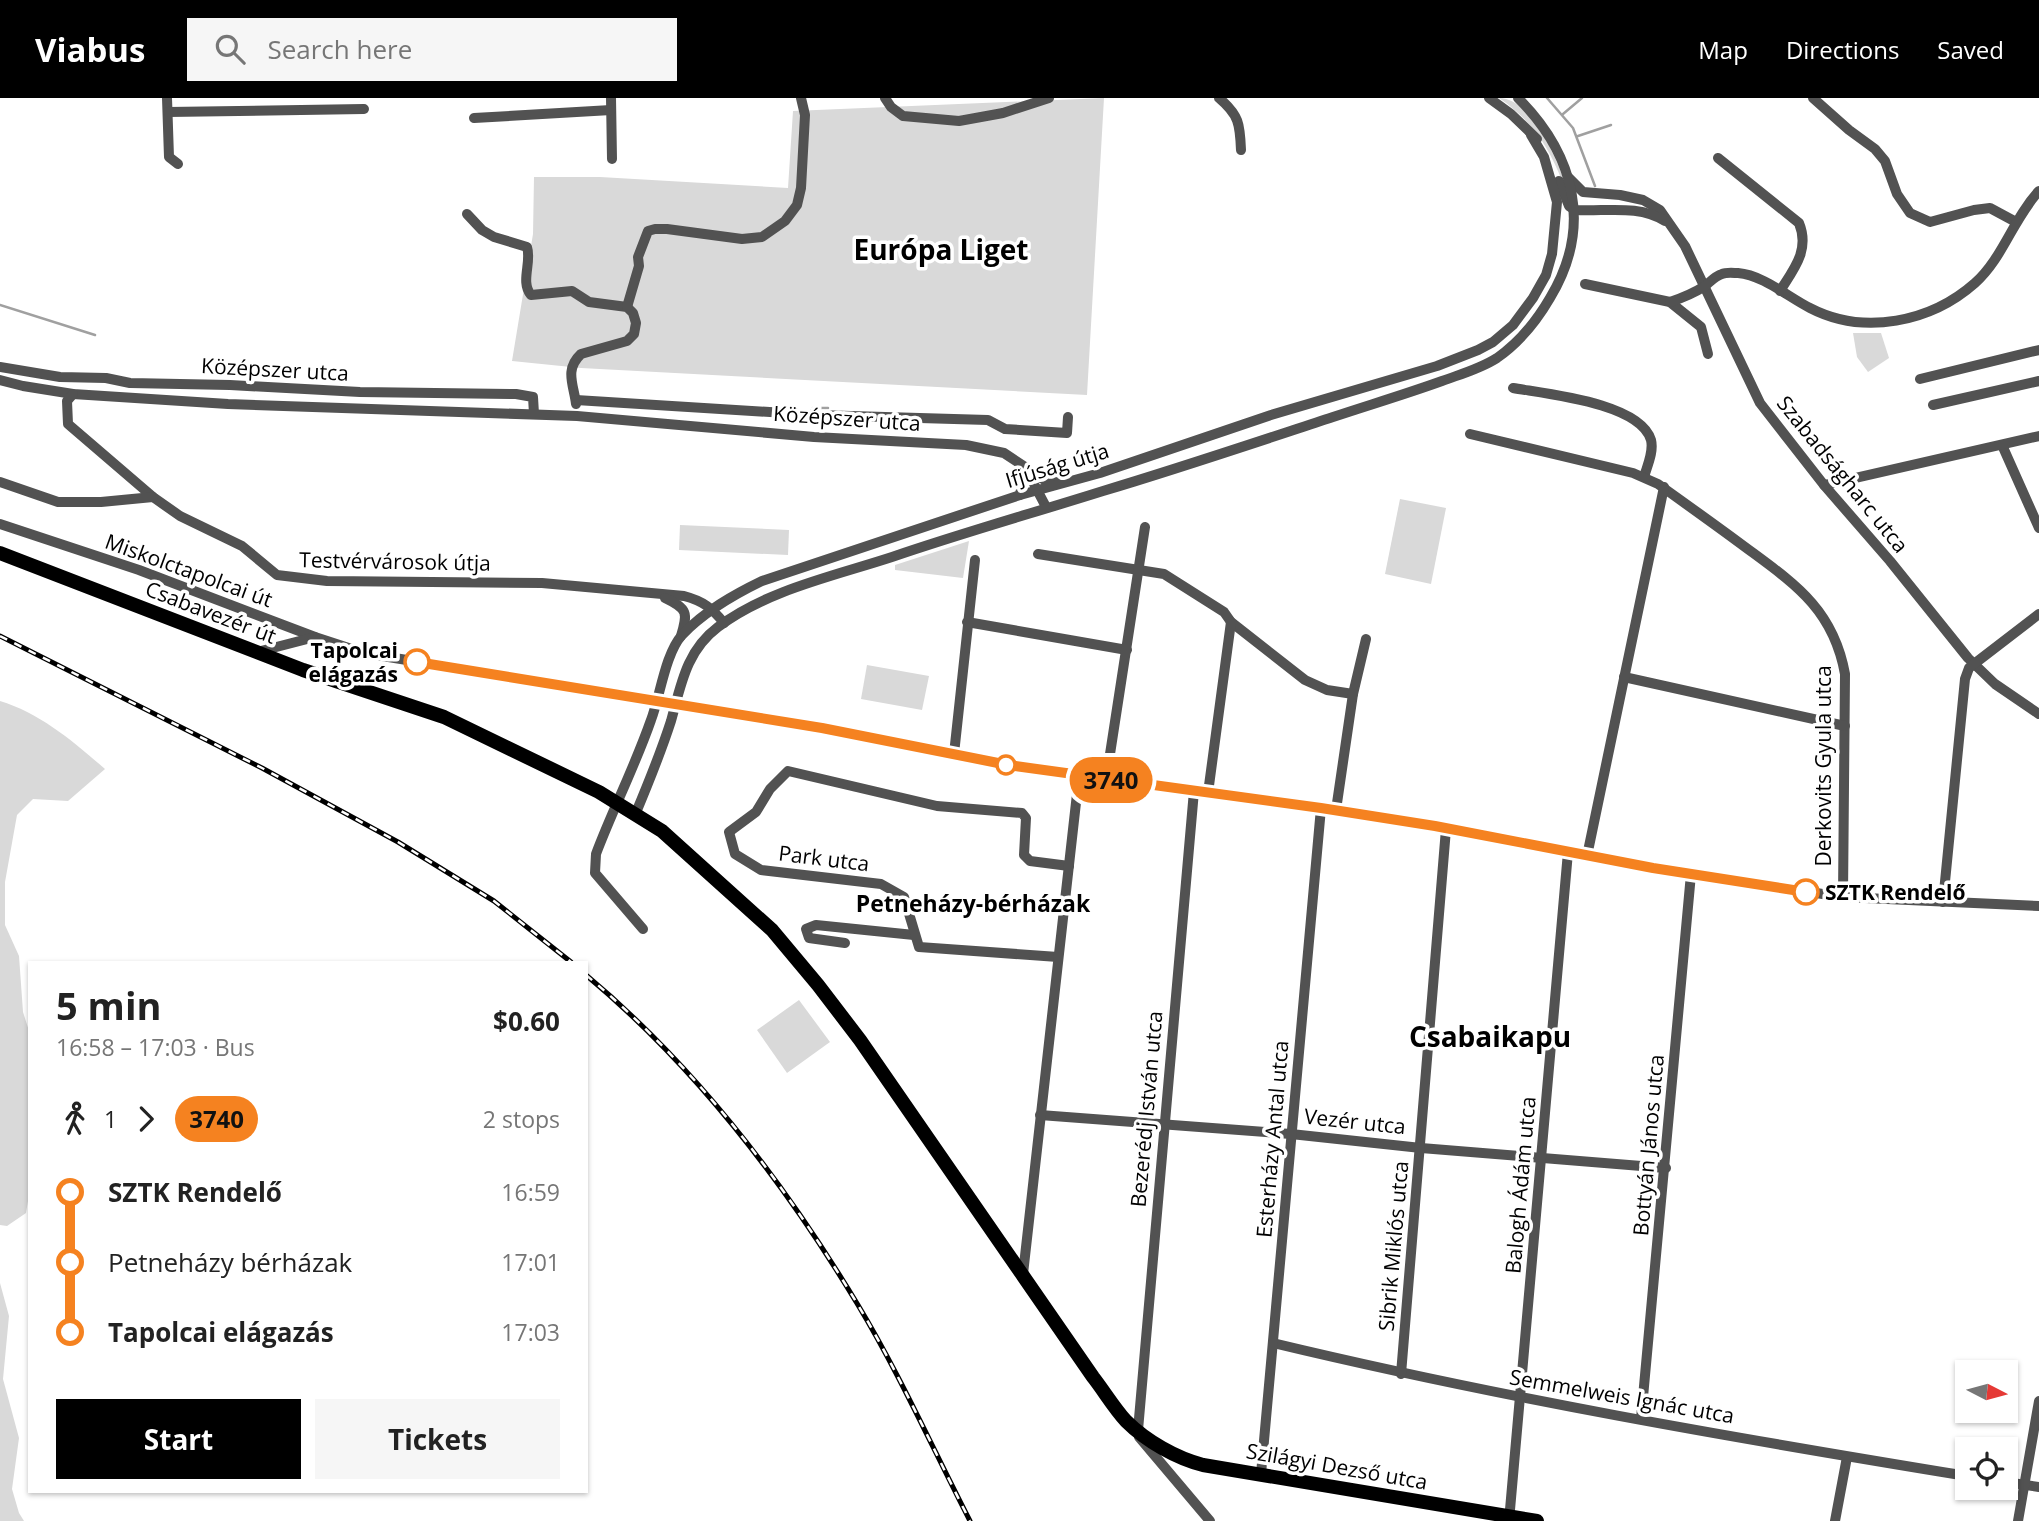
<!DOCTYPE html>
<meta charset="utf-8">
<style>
:root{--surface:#fff;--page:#f6f6f6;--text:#222;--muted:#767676;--accent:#000}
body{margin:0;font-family:"Open Sans",sans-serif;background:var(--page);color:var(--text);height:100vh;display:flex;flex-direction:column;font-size:26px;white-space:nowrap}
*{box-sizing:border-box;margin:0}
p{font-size:23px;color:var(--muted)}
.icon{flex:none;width:38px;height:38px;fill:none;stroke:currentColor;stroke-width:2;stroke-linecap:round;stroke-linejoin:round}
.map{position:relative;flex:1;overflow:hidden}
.details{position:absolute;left:28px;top:863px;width:560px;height:532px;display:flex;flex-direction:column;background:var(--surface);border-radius:0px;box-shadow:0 2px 5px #0004}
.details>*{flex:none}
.badge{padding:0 14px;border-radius:23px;font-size:24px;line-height:46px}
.needle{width:46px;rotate:96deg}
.buttons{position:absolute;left:1955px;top:1262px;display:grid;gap:14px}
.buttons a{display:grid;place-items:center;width:63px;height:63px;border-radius:0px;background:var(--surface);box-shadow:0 2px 5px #0004;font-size:35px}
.map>.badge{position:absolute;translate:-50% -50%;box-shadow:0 0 0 4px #fff}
.legs{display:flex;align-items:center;gap:10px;height:77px;padding:0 28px;font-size:23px}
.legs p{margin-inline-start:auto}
.summary{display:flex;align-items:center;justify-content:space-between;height:119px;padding:0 28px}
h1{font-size:38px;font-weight:700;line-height:52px}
.primary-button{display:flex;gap:14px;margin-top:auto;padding:14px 28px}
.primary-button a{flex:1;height:80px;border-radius:0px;background:var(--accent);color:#fff;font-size:28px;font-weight:700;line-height:80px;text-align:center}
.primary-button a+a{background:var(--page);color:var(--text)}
ul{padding:0 28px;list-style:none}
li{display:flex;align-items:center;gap:24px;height:70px;font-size:26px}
li i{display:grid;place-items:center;width:10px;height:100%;margin:0 9px;background:currentColor}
li i::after{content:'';width:18px;height:18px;margin:-9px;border:5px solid;border-radius:50%;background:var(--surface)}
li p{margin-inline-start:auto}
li:first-child i{background:linear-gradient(#0000 50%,currentColor 0)}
li:last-child i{background:linear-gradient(currentColor 50%,#0000 0)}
header{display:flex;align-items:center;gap:42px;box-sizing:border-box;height:98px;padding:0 35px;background:var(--accent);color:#fff}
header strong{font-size:33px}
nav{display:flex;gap:38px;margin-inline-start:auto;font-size:24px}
.search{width:490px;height:63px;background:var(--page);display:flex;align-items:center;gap:18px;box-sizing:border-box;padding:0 24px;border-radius:0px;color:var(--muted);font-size:26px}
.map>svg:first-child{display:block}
.green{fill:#d9d9d9}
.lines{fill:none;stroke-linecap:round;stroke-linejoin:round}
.stream{stroke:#a0a0a0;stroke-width:2.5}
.minor{stroke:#525252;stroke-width:10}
.major{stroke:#000;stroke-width:14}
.rail-casing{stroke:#000;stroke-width:5}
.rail{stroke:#fff;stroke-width:2.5;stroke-dasharray:8;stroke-linecap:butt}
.line-1-casing{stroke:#fff;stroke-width:16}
.line-1{stroke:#f58220;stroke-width:10}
.stop-1-dot{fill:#fff;stroke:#f58220;stroke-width:3.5}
.labels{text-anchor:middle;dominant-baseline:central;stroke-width:7;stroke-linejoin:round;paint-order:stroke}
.street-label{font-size:21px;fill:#000;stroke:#fff}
.stop-label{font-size:21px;font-weight:bold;fill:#000;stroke:#fff;text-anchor:end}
.neighbourhood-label{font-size:23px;font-weight:bold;fill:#000;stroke:#fff}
.district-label{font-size:28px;font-weight:bold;fill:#000;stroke:#fff}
</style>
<header>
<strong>Viabus</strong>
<div class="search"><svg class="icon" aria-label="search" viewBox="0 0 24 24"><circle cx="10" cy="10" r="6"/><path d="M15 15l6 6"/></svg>Search here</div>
<nav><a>Map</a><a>Directions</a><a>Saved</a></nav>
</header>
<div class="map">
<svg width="2039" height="1423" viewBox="0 0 2039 1423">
<rect width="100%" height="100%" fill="#fff"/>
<!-- green -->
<g class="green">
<polygon points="1104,0 1087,297 581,270 512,263 533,136 534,79 600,79 788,90 793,13"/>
<path d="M1499,0C1530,0 1555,57 1564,82L1562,83C1549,48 1530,21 1499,0Z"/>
<polygon points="1853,235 1881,235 1889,260 1868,274 1857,259"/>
<polygon points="1400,401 1446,410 1431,486 1385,476"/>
<polygon points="680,427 789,432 788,457 679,452"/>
<polygon points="969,443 963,480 895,472 895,467"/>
<polygon points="867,567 929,578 922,612 861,601"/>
<path d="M0,603C40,615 74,644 105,671L68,703L33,701L17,717L5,784V827L19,858L23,914L30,936V1091L26,1115L7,1128L0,1127Z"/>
<polygon points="799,902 830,944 787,975 757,932"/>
<polygon points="0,1185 9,1218 3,1281 19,1340 12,1391 19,1415 24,1423 0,1423"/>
</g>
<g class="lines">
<!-- stream -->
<g class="stream">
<polyline points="1547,0 1573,30 1595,88"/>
<polyline points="1563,16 1582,0"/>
<polyline points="1578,38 1611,27"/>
<polyline points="0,207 95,237"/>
<polyline points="813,310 828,310"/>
</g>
<!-- minor -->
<g class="minor">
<polyline points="167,0 169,59 178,66"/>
<polyline points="611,0 612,61"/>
<polyline points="885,0 891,9 903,18 959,23 1003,15 1049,0"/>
<path d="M1219,0C1239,17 1240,26 1241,52"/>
<polyline points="1489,0 1511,16 1537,41"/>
<polyline points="1813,0 1849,32 1875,51 1885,63 1897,96 1910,115 1930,124 1974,112 1990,110 2016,124"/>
<polyline points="168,14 364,11"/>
<polyline points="474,20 611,12"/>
<path d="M1718,60L1799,125C1810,152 1794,171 1780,193"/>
<polyline points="1568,79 1583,94 1620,97 1643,102 1660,112 1685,148 1760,305 1824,387 1890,463 1968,560 1995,586 2039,616"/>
<path d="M1559,83L1569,108L1575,112C1605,114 1638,106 1665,123"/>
<path d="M467,116L482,132L494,139L527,149C532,164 520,184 531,197L572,193L589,204L627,209L633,215L636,225L634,236L627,243L581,256C564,272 574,287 576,306"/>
<polyline points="1585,186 1670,204 1701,229 1708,256"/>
<path d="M1670,204C1682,200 1694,195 1705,188C1710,184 1715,178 1722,176C1726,174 1734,175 1738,175C1763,177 1788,199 1810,210C1864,238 1931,224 1975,185C2003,160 2013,121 2039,93"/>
<polyline points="627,209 639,168 638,159 648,133 655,131 667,131 742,141 762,139 785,123 797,107 801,90 805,17 801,0"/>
<polyline points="0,269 60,279 106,280 130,285 230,287 360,294 516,296 533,299 534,316"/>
<polyline points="1920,281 2039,252"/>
<polyline points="0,282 23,288 73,296 228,306 577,318 814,339 966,347 1004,355 1025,369 1045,407"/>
<path d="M1513,290C1547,296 1640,305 1651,342C1654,354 1647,368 1644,379"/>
<path d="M73,296L67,303L68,326L153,399L180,418L242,448L277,477L327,483L542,485L684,498C703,503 712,510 724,525"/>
<polyline points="576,302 817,317 988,322 1005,331 1067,335 1068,319"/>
<polyline points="1933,307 2039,283"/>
<path d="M1470,336L1633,375L1658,386C1686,406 1714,426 1741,446C1792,484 1833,509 1845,576L1843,799"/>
<polyline points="2002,347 2039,430"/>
<polyline points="0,384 58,404 101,404 153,399"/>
<polyline points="1824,387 2039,338"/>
<polyline points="1020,397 1025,369 1043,381 1067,381"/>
<polyline points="0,426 139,472 315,539 364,555 822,630 1008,667 1321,710 1769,788 1843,799 2039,808"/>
<polyline points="1038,456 1164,476 1224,514 1231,524 1305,582 1327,592 1353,596"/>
<path d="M665,500C688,511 688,515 681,538"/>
<polyline points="967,524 1127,552"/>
<polyline points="257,554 315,539"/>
<polyline points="1624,579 1845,628"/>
<polyline points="954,656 975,462"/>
<polyline points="1106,682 1145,429"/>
<polyline points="1208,695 1231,524"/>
<polyline points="1336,712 1353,596 1366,541"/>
<path d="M635,717C648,686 661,654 671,623C681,587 686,553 718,529C767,492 834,478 892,459C962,435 1033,415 1103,393C1180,370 1257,344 1333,319C1369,307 1406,296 1442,283C1461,276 1480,271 1497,260C1520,244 1536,224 1550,200C1593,129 1575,57 1518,0"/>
<polyline points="1587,758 1664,389"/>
<polyline points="1943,804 1965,581 1969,570 1974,566 2039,516"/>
<path d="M643,831L595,775L596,756C613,711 635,668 651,622C660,599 665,556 682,537C705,513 733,497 762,483L1020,397L1100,375L1271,317L1437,268L1478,252L1493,244L1513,227L1533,200L1546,177L1552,156L1557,104L1544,59L1531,37"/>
<polyline points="845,845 809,840 806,831 816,827 914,837"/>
<polyline points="1058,859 919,849 904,799 881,786 761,772 735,756 729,734 756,714 770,691 788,673 937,708 1022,715 1026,720 1024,757 1030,763 1069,768"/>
<polyline points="1040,1017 1291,1036 1421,1050 1666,1070"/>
<polyline points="1023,1176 1079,678"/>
<path d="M1273,1245C1502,1300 1735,1340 1967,1378"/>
<polyline points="1401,1276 1446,731"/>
<polyline points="1641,1321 1691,776"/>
<polyline points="1138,1332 1194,693"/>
<polyline points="1139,1339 1210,1423"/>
<polyline points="1261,1376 1321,710"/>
<polyline points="2006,1384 2039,1389"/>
<polyline points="1509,1423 1568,754"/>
<polyline points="1835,1423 1847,1359"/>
<polyline points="2018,1423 2039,1303"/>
</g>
<!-- major -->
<path class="major" d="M0,455L303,572L444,619L599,694L662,733L772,832L818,887L860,942L1093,1279C1104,1293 1114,1310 1126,1323C1146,1343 1176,1360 1203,1367L1537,1423"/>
<!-- rail casing -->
<g class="rail-casing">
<g id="rail">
<polyline points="0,538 262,670 398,744 494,803 571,864"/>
<path d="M586,877C696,969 784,1084 858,1207C899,1275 933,1351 970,1423"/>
</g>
</g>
<!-- rail -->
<use href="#rail" class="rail"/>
</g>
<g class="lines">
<!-- line-1 casing -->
<g class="line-1-casing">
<polyline id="line-1" points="417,564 822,630 1008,667 1321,710 1435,728 1653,770 1806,794"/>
</g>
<!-- line-1 -->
<use href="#line-1" class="line-1"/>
</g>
<!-- markers -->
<g class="stop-1-dot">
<circle cx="417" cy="564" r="12"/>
<circle cx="1006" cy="667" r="9"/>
<circle cx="1806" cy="794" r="12"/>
</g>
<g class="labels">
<!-- street labels -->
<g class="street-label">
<text transform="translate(275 271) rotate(3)">Középszer utca</text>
<text transform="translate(847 320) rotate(4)">Középszer utca</text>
<text transform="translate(1057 367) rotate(-17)">Ifjúság útja</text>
<text transform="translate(1843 376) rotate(51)">Szabadságharc utca</text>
<text transform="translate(395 463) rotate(1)">Testvérvárosok útja</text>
<text transform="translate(189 472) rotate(20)">Miskolctapolcai út</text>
<text transform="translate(211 514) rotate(21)">Csabavezér út</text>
<text transform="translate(1823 668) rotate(-90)">Derkovits Gyula utca</text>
<text transform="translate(824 760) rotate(7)">Park utca</text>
<text transform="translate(1146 1011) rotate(-85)">Bezerédj István utca</text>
<text transform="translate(1355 1023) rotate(6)">Vezér utca</text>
<text transform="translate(1272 1041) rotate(-85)">Esterházy Antal utca</text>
<text transform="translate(1648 1047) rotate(-85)">Bottyán János utca</text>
<text transform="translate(1520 1087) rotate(-85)">Balogh Ádám utca</text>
<text transform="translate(1393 1148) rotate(-85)">Sibrik Miklós utca</text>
<text transform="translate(1622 1298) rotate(10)">Semmelweis Ignác utca</text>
<text transform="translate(1337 1368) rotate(10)">Szilágyi Dezső utca</text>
</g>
<!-- stop labels -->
<g class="stop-label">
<text x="398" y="552">Tapolcai<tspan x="398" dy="24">elágazás</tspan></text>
<text x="1825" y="794" text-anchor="start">SZTK Rendelő</text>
</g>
<!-- neighbourhood labels -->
<g class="neighbourhood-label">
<text x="973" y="805">Petneházy-bérházak</text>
</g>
<!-- district labels -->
<g class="district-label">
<text x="941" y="151">Európa Liget</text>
<text x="1490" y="938">Csabaikapu</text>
</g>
</g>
</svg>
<div class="buttons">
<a><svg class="needle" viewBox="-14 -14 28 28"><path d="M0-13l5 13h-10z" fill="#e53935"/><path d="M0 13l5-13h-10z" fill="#767676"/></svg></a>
<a><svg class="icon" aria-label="locate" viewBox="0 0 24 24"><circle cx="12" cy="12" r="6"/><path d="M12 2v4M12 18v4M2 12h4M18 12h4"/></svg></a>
</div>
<b class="badge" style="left:1111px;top:682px;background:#f58220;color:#111">3740</b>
<section class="details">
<div class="summary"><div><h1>5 min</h1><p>16:58 – 17:03 · Bus</p></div><b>$0.60</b></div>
<div class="legs"><svg class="icon" aria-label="walk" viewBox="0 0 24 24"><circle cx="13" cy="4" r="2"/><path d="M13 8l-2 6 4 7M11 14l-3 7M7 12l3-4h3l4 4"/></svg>1<svg class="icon" aria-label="forward" viewBox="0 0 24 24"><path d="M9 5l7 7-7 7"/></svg><b class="badge" style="background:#f58220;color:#111">3740</b><p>2 stops</p></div>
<ul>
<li><i style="color:#f58220"></i><b>SZTK Rendelő</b><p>16:59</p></li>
<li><i style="color:#f58220"></i><span>Petneházy bérházak</span><p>17:01</p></li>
<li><i style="color:#f58220"></i><b>Tapolcai elágazás</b><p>17:03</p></li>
</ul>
<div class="primary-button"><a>Start</a><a>Tickets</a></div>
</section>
</div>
